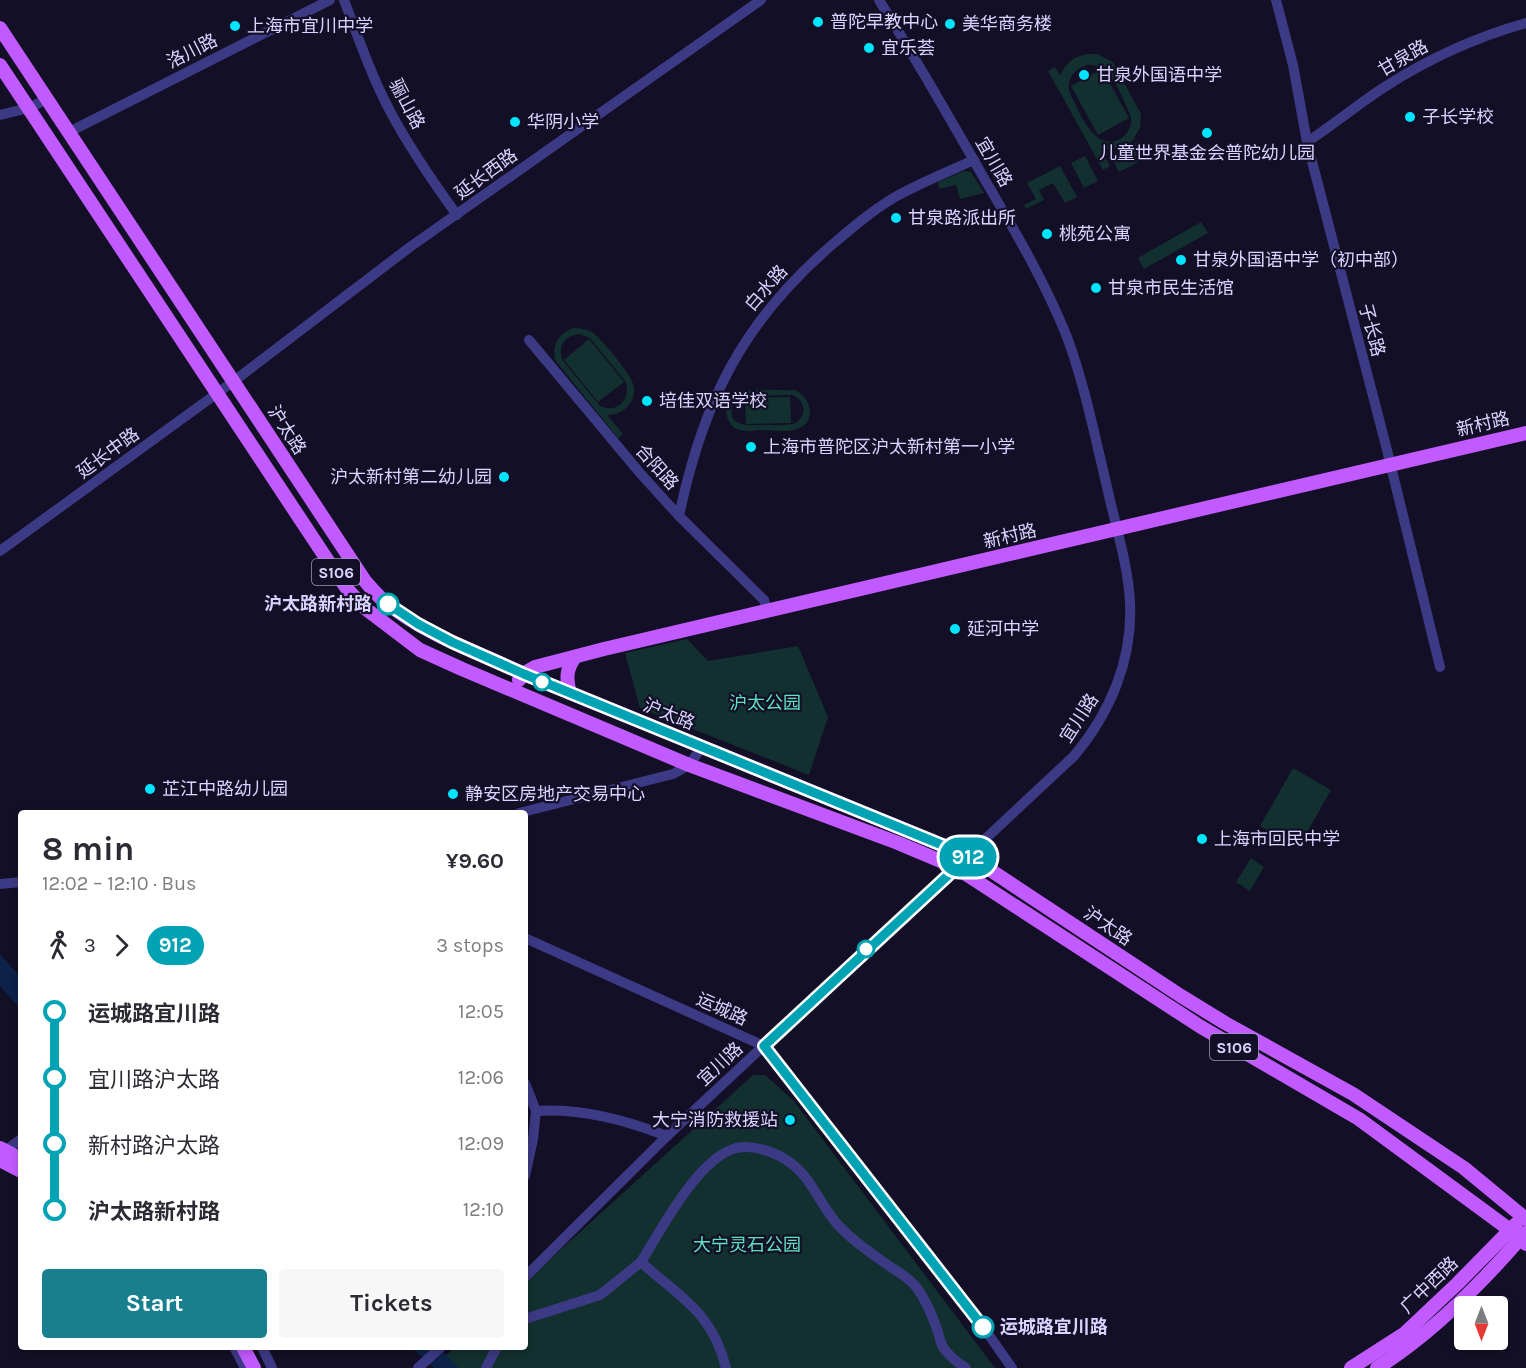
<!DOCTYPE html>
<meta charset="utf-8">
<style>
:root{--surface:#fff;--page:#f7f7f7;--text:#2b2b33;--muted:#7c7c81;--accent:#187f8f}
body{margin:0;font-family:Karla,"Noto Sans SC",sans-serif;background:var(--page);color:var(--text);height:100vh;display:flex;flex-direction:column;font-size:22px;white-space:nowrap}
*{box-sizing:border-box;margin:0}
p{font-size:20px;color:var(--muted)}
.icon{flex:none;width:33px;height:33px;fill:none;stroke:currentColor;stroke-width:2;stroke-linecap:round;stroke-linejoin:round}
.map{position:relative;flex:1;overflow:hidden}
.sheet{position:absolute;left:18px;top:810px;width:510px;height:540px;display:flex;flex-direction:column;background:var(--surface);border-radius:6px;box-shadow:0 3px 9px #0003}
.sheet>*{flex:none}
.badge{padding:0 12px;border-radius:20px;font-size:21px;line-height:39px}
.needle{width:39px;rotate:180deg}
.tools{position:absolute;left:1454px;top:1296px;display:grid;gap:12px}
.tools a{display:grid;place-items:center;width:54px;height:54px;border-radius:6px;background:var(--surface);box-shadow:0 3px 9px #0003;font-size:30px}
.map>.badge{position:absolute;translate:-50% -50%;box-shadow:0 0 0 3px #fff}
.legs{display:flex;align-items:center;gap:9px;height:66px;padding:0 24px;font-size:20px}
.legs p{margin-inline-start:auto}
.overview{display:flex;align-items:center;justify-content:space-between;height:102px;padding:0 24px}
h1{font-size:33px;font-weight:700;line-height:45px}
.cta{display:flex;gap:12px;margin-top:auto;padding:12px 24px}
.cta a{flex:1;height:69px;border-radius:6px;background:var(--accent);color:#fff;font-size:24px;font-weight:700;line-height:69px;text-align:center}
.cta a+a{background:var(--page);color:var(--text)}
ul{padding:0 24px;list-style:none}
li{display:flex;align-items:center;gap:21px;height:66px;font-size:22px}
li i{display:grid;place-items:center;width:9px;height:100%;margin:0 8px;background:currentColor}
li i::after{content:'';width:15px;height:15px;margin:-8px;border:4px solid;border-radius:50%;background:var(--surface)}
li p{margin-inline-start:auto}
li:first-child i{background:linear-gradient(#0000 50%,currentColor 0)}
li:last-child i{background:linear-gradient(currentColor 50%,#0000 0)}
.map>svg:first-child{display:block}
.green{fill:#12302f;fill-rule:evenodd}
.water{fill:#0c2248}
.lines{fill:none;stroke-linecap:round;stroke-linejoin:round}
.minor{stroke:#3d3a85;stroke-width:10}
.major{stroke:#c25bff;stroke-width:14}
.line-1-casing{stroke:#fff;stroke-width:14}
.line-1{stroke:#00a3b4;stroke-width:9}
.poi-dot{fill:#00e5ff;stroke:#130f26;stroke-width:2}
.stop-1-dot{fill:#fff;stroke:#00a3b4;stroke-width:3}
.labels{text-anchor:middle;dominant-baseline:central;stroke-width:4.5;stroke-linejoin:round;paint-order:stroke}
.shield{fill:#130f26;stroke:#9e99be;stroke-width:1.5}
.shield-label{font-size:16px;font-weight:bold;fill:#d9d4ff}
.poi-label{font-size:18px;fill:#d9d4ff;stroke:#130f26;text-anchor:start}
.street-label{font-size:18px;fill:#d9d4ff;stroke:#130f26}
.stop-label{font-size:18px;font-weight:bold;fill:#d9d4ff;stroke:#130f26;text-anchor:end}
.park-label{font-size:18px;fill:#5fe0c0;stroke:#130f26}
</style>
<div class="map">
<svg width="1526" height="1368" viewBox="0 0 1526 1368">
<rect width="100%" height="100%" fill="#130f26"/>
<!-- green -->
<g class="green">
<path d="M1087,54H1097L1113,62L1141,114L1140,128L1133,140L1121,148L1101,150L1110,166L1103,170L1048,71L1055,67L1060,75C1067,62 1073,57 1087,54ZM1086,65C1112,62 1121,97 1131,116C1132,124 1129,132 1123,137C1095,157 1078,109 1069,91C1067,79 1074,70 1086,65Z"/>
<polygon points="1102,69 1129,118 1098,135 1071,86"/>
<polygon points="1139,141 1148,157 1119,172 1111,156"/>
<polygon points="1085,156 1098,181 1084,188 1071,163"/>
<polygon points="1060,166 1077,197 1065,203 1053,183 1039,190 1044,200 1026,209 1024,205 1036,199 1027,183"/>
<polygon points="964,171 971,172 984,193 960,199 956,185 939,189 938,182"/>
<polygon points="1201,222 1208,233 1144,269 1138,258"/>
<path d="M574,328C581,328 586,329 592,332C601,338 631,374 633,384C638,402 623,415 607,415L623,434L618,438L555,360C552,344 559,333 574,328ZM579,334L590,338L625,381C632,399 618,414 600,406L563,361C557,347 564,336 579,334Z"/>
<polygon points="589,339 624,382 598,402 564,360"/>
<path d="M795,390C811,397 818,422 797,429C787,433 771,430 760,430C753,431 744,432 737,429C722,422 723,397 739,392C753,388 780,391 795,390ZM792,395C806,401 807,414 796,423C787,426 776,425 766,425C750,425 725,428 733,404L738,398L745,396Z"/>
<polygon points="790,397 791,423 746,424 745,398"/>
<polygon points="687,639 708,661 798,646 828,717 809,775 640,708 625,653"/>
<polygon points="1293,768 1331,790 1298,848 1260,826"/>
<polygon points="1251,858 1264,867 1250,891 1236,882"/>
<polygon points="753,1075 765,1075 793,1100 995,1368 433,1368 455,1347 525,1347 525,1282"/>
</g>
<!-- water -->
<g class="water">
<polygon points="0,954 21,978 21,1010 0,986"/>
<polygon points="411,1347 438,1347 459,1368 434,1368"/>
</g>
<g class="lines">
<!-- minor -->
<g class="minor">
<path d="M344,0C358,37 371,75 390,111C409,147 433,182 457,215"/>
<polyline points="1276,0 1293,65 1307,142 1386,446 1440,667"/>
<polyline points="0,115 29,108 47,99"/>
<polyline points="69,132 330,0"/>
<path d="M1307,142C1333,125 1357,105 1383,88C1426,60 1476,37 1526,23"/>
<polyline points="529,340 640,473 679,516 764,600 767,610"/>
<path d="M679,516C703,401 743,321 833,244C853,227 873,210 895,197C920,183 947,172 974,160"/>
<polyline points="0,551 234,381 410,247 761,0"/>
<polyline points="519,813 673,774 689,765 702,747"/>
<polyline points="0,884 21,882"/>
<polyline points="525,938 764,1046 984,1328 1012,1368"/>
<path d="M525,1083L536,1111C581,1108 625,1120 667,1136"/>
<polyline points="2,1153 21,1139"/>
<polyline points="525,1176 533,1139 536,1111"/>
<path d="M641,1262C661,1230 698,1158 736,1148C754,1144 778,1153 792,1164C813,1180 821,1207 839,1226C852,1240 869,1252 885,1263C896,1271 909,1277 917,1288C926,1300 932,1315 937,1329C939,1335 940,1342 943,1347C948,1355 958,1363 966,1368"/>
<path d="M525,1277L667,1136L1074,756C1110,713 1133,660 1130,602C1128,564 1115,524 1107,487C1095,437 1085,386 1067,337C1045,282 1015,231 985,180C951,120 916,59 879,0"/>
<path d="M525,1319L600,1295L641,1262C680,1298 712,1311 726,1368"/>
<polyline points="234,1347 245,1368"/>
<polyline points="262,1347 272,1368"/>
<polyline points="418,1368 441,1347"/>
<polyline points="486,1368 497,1347"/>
</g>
<!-- major -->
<g class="major">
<path d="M0,28L365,581C372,589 379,598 388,604C428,636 478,652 524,674L969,856L1181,996L1225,1023L1353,1094L1464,1168L1526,1219"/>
<polyline points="0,65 326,558 348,590 366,609 420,650 462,669 689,765 898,843 955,867 1201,1027 1359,1119 1510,1230 1526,1244"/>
<polyline points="519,680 526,672 535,667 604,649 1526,433"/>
<path d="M570,693C566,679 566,669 575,657"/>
<polyline points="0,1148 21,1159"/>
<polyline points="0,1160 21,1171"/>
<polyline points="243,1347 254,1368"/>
<polyline points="1351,1368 1404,1334 1458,1283 1516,1224"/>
<path d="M1377,1368C1433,1333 1482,1283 1525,1233"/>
</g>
</g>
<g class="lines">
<!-- line-1 casing -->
<g class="line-1-casing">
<polyline id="line-1" points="388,604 418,624 452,642 524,674 969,856 764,1046 983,1327"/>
</g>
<!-- line-1 -->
<use href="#line-1" class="line-1"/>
</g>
<!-- markers -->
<g class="poi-dot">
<circle cx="818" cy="22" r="6"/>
<circle cx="950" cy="24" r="6"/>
<circle cx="235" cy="26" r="6"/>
<circle cx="869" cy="48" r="6"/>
<circle cx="1084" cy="75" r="6"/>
<circle cx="1410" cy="117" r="6"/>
<circle cx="515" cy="122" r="6"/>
<circle cx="1207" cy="133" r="6"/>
<circle cx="896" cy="218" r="6"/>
<circle cx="1047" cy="234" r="6"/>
<circle cx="1181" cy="260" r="6"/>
<circle cx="1096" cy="288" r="6"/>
<circle cx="647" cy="401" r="6"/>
<circle cx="751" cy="447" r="6"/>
<circle cx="504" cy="477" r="6"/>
<circle cx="955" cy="629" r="6"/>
<circle cx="150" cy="789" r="6"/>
<circle cx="453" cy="794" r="6"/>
<circle cx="1202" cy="839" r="6"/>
<circle cx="790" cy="1120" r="6"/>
</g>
<g class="stop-1-dot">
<circle cx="388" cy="604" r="10"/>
<circle cx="542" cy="682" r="8"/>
<circle cx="866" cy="949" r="8"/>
<circle cx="983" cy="1327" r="10"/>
</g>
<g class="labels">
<!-- shield labels -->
<g class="shield">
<rect x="312" y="559" width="48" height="26" rx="4.5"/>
<rect x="1210" y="1034" width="48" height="26" rx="4.5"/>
</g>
<g class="shield-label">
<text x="336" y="572">S106</text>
<text x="1234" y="1047">S106</text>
</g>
<!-- poi labels -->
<g class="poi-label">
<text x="830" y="22">普陀早教中心</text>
<text x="962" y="24">美华商务楼</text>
<text x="247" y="26">上海市宜川中学</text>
<text x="881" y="48">宜乐荟</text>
<text x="1096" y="75">甘泉外国语中学</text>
<text x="1422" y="117">子长学校</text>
<text x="527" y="122">华阴小学</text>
<text x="1207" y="153" text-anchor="middle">儿童世界基金会普陀幼儿园</text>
<text x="908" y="218">甘泉路派出所</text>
<text x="1059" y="234">桃苑公寓</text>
<text x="1193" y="260">甘泉外国语中学（初中部）</text>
<text x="1108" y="288">甘泉市民生活馆</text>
<text x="659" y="401">培佳双语学校</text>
<text x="763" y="447">上海市普陀区沪太新村第一小学</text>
<text x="492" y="477" text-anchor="end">沪太新村第二幼儿园</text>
<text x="967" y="629">延河中学</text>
<text x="162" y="789">芷江中路幼儿园</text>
<text x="465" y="794">静安区房地产交易中心</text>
<text x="1214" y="839">上海市回民中学</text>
<text x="778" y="1120" text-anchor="end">大宁消防救援站</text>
</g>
<!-- street labels -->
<g class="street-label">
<text transform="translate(192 51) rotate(-27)">洛川路</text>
<text transform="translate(1403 58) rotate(-30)">甘泉路</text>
<text transform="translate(407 104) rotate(62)">骊山路</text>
<text transform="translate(994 162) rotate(60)">宜川路</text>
<text transform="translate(486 174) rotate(-36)">延长西路</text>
<text transform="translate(766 288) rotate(-49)">白水路</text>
<text transform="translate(1372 330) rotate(75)">子长路</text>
<text transform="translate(1483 424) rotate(-13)">新村路</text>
<text transform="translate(287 430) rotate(57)">沪太路</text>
<text transform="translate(108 453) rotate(-36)">延长中路</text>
<text transform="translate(657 467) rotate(48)">合阳路</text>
<text transform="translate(1010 536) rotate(-13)">新村路</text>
<text transform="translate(669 714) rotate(22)">沪太路</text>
<text transform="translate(1079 718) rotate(-57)">宜川路</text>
<text transform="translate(1108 926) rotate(34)">沪太路</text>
<text transform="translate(722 1009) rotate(24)">运城路</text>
<text transform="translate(720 1064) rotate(-43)">宜川路</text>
<text transform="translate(1429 1285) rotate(-44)">广中西路</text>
</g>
<!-- stop labels -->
<g class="stop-label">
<text x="372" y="604">沪太路新村路</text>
<text x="1000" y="1327" text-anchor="start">运城路宜川路</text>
</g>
<!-- park labels -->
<g class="park-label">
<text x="765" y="703">沪太公园</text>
<text x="747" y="1245">大宁灵石公园</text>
</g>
</g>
</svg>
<div class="tools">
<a><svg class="needle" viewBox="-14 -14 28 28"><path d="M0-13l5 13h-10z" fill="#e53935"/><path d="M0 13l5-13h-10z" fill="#7c7c81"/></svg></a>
</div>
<b class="badge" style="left:968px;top:857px;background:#00a3b4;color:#fff">912</b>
<section class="sheet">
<div class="overview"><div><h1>8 min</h1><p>12:02 – 12:10 · Bus</p></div><b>¥9.60</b></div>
<div class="legs"><svg class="icon" aria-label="walk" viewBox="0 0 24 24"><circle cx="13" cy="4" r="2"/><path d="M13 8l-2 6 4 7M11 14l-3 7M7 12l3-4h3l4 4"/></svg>3<svg class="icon" aria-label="forward" viewBox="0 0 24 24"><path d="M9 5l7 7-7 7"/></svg><b class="badge" style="background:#00a3b4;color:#fff">912</b><p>3 stops</p></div>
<ul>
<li><i style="color:#00a3b4"></i><b>运城路宜川路</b><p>12:05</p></li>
<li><i style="color:#00a3b4"></i><span>宜川路沪太路</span><p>12:06</p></li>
<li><i style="color:#00a3b4"></i><span>新村路沪太路</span><p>12:09</p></li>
<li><i style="color:#00a3b4"></i><b>沪太路新村路</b><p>12:10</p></li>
</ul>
<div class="cta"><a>Start</a><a>Tickets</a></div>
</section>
</div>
